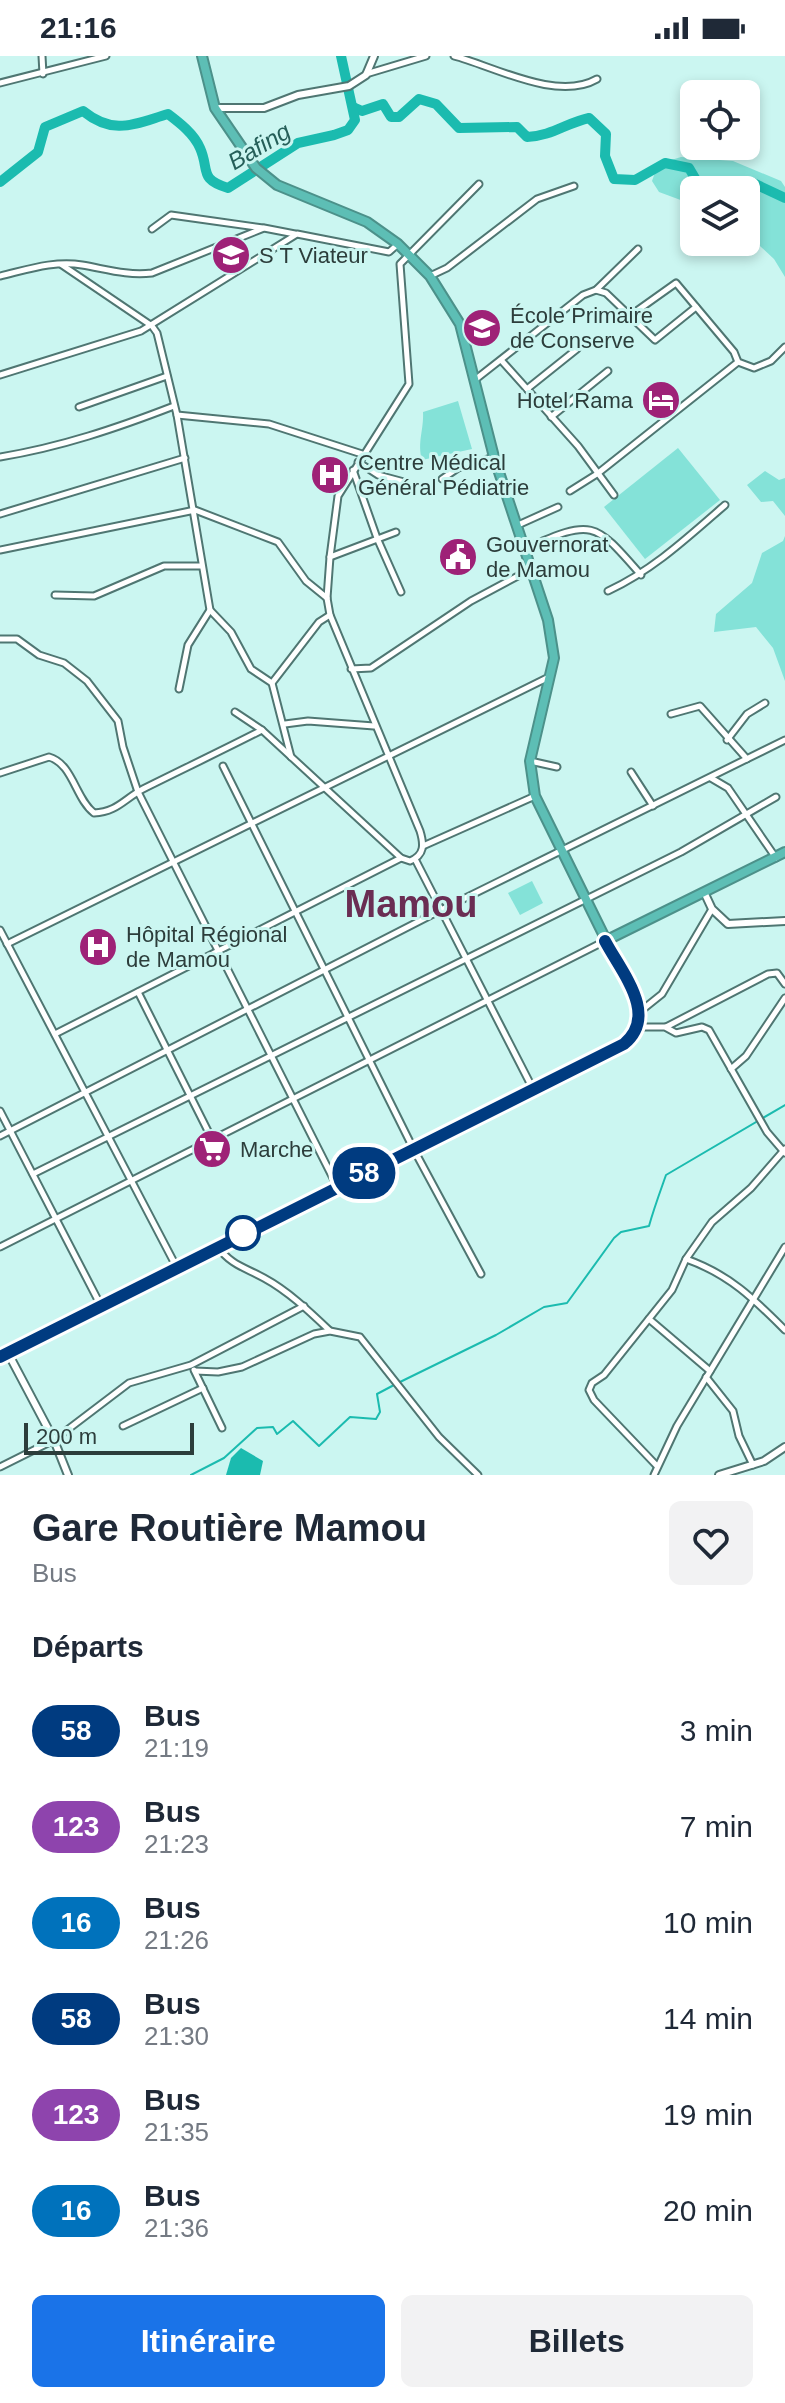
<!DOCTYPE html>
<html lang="fr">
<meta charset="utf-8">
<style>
:root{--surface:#fff;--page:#f2f2f3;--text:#1f2937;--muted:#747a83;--accent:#1a73e8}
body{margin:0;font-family:Helvetica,sans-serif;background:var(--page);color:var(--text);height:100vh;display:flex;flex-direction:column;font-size:30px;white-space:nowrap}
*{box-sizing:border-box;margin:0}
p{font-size:26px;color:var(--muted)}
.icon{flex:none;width:44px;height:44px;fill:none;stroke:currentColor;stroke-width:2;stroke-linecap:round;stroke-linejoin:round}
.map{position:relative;height:1419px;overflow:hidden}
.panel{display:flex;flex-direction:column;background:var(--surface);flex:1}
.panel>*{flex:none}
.badge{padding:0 16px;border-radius:26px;font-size:28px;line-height:52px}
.controls{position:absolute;left:680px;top:24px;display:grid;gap:16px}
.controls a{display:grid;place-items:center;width:80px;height:80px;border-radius:12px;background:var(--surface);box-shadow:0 4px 12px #0003;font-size:40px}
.scale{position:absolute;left:24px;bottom:20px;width:170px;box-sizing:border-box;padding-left:8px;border:4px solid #2c3d3b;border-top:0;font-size:22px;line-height:28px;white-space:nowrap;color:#2c3d3b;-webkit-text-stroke:6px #cbf6f1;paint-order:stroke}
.map>.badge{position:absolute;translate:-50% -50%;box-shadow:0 0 0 4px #fff}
h2{padding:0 32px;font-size:30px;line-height:72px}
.round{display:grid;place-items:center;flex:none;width:84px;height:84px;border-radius:12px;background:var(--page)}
.headline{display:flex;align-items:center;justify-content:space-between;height:136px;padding:0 32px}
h1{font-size:38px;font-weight:800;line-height:60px}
.button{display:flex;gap:16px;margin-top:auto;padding:16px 32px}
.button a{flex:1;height:92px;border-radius:12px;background:var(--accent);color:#fff;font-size:32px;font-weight:800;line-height:92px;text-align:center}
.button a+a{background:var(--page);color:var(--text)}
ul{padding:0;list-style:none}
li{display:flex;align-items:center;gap:24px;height:96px;padding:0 32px}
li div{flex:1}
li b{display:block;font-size:30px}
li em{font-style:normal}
li .badge{min-width:88px;font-weight:700;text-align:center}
.status{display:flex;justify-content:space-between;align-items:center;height:56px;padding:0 40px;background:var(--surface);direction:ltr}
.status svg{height:22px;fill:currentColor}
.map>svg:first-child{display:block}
.green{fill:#84e2d8}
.water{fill:#1bbbaf}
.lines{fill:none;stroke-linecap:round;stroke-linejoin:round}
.stream{stroke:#1bbbaf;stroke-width:2}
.river{stroke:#1bbbaf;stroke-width:10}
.street-casing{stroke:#4f7672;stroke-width:9}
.secondary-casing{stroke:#4f7672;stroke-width:10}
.highway-casing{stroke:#4c918a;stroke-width:12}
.street{stroke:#fff;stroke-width:5}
.secondary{stroke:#fff;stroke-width:6}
.highway{stroke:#5dbeb5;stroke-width:8}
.line-casing{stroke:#fff;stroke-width:18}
.line{stroke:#003b80;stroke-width:12}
.stop-dot{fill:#fff;stroke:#003b80;stroke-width:4}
.labels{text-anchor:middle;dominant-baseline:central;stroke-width:6;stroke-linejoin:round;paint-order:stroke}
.poi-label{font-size:22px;fill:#2c3d3b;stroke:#cbf6f1;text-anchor:start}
.water-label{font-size:24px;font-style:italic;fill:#255f59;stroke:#cbf6f1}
.town-label{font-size:38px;font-weight:bold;fill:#6a2d53;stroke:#cbf6f1}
</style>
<div class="status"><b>21:16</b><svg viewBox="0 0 49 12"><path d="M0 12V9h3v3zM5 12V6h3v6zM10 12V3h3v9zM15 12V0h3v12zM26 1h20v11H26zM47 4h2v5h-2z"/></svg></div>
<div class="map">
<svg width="785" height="1419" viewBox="0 0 785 1419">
<rect width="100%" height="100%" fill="#cbf6f1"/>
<!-- green -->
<g class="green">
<polygon points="681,101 733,105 781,125 785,131 785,221 774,203 746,177 746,134 694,134 694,149 659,136 652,125 658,108"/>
<path d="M458,345L472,393L422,404C417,386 424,374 423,356Z"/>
<polygon points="678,392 720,444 645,503 604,451"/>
<polygon points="765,415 779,424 785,422 785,460 773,445 761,446 747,429"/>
<polygon points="785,480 785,625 773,592 756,571 714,576 716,558 752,527 762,497 783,485"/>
<polygon points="532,825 543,847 520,859 508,837"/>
</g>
<!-- water -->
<polygon class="water" points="241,1392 263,1405 260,1419 226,1419 231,1402"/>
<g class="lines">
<!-- stream -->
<g class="stream">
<path d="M400,1326L496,1279L544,1251L567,1247L614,1182L621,1176L649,1170C654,1152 660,1136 666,1119L785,1049"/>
<polyline points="191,1419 224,1402 257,1372 273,1371 277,1378 293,1365 319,1390 350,1361 376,1363 380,1356 377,1338 394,1329"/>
</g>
<!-- river -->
<g class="river">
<path d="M353,51L362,55L383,48L391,61H399L419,43L436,48L459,72L517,71L527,81C552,80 566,67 589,62L606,78L605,100L614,123L635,124L665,107L689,112L702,134"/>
<path d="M0,126L38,96L45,71L83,55C114,80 134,68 168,58C180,67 194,78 200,92C210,114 198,123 228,132L298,87L334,79L348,74L355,64L341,0"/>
<polyline points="738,134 751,126 785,142"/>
</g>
<!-- street casing -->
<g class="street-casing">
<g id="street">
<polyline points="42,0 43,18"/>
<path d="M454,0C493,10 557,46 597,23"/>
<polyline points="366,18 426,0"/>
<polyline points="0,27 106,0"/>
<polyline points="152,173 171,159 263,172"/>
<polyline points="62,209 152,270 157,277 177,359 210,554 188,589 179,633"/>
<path d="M0,220C26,214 55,204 82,209C106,213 127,220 152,217L264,172L295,178"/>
<polyline points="430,220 447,212 537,143 574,130"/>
<polyline points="596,234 638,193"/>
<polyline points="631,259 676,227 734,296 738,306 754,312 771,305 785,291"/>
<polyline points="501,304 578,390 614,439"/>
<polyline points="0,319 141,275 297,178 389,196 398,188"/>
<polyline points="476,323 583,239 596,234 606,237 655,284 696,251"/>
<polyline points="527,333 577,293"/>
<polyline points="79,351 167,320"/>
<polyline points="177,359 269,368 362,398"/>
<polyline points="551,361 608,315"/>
<path d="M0,401C61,391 117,372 174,350"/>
<polyline points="358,406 378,419 404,426"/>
<polyline points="353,414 377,482 401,536"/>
<polyline points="442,423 458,412 494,401"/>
<polyline points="570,435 597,418 738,306"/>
<polyline points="0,458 185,402"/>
<polyline points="518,469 558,451"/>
<path d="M526,492C593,463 594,465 641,519"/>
<polyline points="0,494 195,454 278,486 306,525 327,542"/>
<polyline points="330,501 396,476"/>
<path d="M608,535C653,514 687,482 725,449"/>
<polyline points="55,539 94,540 164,510 201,510"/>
<polyline points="210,554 231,576 251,613 272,627"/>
<polyline points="0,583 17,583 39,599 64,607 87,625 118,665 123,691 138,736 337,1130"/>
<polyline points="351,613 371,612 471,545 531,513"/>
<path d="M235,656L262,674L401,802L410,805C425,799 424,788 420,775L330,559L327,542L330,501L338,440L409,328L400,208L479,128"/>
<polyline points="671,658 700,650 747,703"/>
<polyline points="285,668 308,665 374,670"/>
<polyline points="727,684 747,658 765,647"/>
<polyline points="291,701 272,627 319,566 330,559"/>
<polyline points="530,705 557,711"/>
<polyline points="223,710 413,1092 481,1218"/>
<polyline points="631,716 653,750"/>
<path d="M0,717L49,701C73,708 75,742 94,757C117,756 124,743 143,733C183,713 223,694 262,674"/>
<polyline points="711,722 728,732 776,802"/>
<polyline points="423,790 535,740"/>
<polyline points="415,803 533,1033"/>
<polyline points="0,874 176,1210"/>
<polyline points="7,888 549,621"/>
<polyline points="138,936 213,1085"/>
<polyline points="642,954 662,938 712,853"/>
<polyline points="638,971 665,971 676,977 702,971 709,974 767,1076 785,1097"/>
<polyline points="666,971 768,918 777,917 785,928"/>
<polyline points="55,978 401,802"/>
<polyline points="731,1013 746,1000 785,942"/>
<polyline points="0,1055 100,1248"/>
<polyline points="0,1080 441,854 785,684"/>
<polyline points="33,1118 681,796 776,741"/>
<path d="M217,1190C231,1209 244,1211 264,1222C288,1235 309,1255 329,1274"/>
<polyline points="0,1191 605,885"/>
<path d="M686,1203C729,1218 754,1243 785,1274"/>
<polyline points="649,1263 710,1315"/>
<polyline points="194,1314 222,1372"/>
<polyline points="195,1315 218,1316 242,1311 314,1278 330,1275 360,1281 439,1381 478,1419"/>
<polyline points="706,1321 733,1355 739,1380 753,1409"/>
<polyline points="123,1370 203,1332"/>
<polyline points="657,1410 594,1344 589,1334 592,1327 604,1319 672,1234 686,1203 712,1166 751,1132 785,1093"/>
<polyline points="0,1411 54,1384 129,1327 191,1309 304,1250"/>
<polyline points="654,1419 677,1370 785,1191"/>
</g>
</g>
<!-- secondary casing -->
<g class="secondary-casing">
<g id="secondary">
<polyline points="215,52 264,52 298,39 349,30 366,19 374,0"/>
<polyline points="705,838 712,853 728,868 785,865"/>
<polyline points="8,1297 54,1384 68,1419"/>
<polyline points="719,1419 764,1405 785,1391"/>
</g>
</g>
<!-- highway casing -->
<g class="highway-casing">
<g id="highway">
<polyline points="605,885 785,796"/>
<path d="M0,1301L624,988C635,979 640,969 641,955L535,740L530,705L554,602L548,564L494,401L460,268L430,220L398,188L367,166L277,129L256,112L215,52L202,0"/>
</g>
</g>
<!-- street -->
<use href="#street" class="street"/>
<!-- secondary -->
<use href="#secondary" class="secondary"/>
<!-- highway -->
<use href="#highway" class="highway"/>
</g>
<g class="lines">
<!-- line casing -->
<g class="line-casing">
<path id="line" d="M0,1301L624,988C659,959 622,917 605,885"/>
</g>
<!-- line -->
<use href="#line" class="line"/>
</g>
<!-- icons -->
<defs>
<g id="school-disc" transform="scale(2)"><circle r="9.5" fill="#9e2277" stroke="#cbf6f1"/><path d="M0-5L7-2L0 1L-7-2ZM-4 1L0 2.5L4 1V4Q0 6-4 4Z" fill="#fff"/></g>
<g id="hotel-disc" transform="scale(2)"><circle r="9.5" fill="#9e2277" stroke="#cbf6f1"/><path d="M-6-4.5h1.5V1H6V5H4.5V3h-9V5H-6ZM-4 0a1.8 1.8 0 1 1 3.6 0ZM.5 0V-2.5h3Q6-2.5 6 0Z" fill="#fff"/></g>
<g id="hospital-disc" transform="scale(2)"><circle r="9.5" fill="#9e2277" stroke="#cbf6f1"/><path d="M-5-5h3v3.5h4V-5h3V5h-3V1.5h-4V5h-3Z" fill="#fff"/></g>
<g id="civic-disc" transform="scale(2)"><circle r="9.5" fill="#9e2277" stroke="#cbf6f1"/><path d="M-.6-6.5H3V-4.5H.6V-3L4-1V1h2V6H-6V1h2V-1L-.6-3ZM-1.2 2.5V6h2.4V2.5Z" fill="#fff"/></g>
<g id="supermarket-disc" transform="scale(2)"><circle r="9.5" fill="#9e2277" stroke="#cbf6f1"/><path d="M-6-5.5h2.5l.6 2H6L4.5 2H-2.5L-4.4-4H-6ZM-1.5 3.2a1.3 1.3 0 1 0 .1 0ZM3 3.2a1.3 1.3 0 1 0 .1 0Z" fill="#fff"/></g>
</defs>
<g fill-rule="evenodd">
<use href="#school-disc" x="231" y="199"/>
<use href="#school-disc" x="482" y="272"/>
<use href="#hotel-disc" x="661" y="344"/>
<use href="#hospital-disc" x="330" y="419"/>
<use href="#civic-disc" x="458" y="501"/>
<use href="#hospital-disc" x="98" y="891"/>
<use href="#supermarket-disc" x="212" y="1093"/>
</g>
<!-- markers -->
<circle class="stop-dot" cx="243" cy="1177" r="16"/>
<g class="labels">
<!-- poi labels -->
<g class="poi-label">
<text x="259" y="199">S T Viateur</text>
<text x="510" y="259">École Primaire<tspan x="510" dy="25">de Conserve</tspan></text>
<text x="633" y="344" text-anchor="end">Hotel Rama</text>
<text x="358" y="406">Centre Médical<tspan x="358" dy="25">Général Pédiatrie</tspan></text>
<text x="486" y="488">Gouvernorat<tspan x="486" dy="25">de Mamou</tspan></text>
<text x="126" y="878">Hôpital Régional<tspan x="126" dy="25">de Mamou</tspan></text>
<text x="240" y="1093">Marche</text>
</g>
<!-- water labels -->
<g class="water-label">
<text transform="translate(259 90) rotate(-31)">Bafing</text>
</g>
<!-- town labels -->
<g class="town-label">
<text x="411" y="848">Mamou</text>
</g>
</g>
</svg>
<div class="controls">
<a><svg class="icon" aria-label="locate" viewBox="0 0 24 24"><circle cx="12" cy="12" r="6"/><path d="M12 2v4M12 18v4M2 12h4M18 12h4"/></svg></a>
<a><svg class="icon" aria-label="layers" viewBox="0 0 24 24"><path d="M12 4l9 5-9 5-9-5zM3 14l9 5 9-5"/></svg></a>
</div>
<div class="scale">200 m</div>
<b class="badge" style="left:364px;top:1117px;background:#003b80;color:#fff">58</b>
</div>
<section class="panel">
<div class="headline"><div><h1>Gare Routière Mamou</h1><p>Bus</p></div><a class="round"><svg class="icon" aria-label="heart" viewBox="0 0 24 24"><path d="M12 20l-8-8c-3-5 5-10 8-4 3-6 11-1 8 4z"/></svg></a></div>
<h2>Départs</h2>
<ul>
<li><span class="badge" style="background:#003b80;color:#fff">58</span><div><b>Bus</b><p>21:19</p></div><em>3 min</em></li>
<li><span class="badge" style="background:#8e44ad;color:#fff">123</span><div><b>Bus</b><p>21:23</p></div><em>7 min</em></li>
<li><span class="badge" style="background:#0072bc;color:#fff">16</span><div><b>Bus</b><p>21:26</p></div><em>10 min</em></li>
<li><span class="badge" style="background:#003b80;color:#fff">58</span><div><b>Bus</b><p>21:30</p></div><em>14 min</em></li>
<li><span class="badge" style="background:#8e44ad;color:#fff">123</span><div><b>Bus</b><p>21:35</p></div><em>19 min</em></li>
<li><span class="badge" style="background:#0072bc;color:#fff">16</span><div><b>Bus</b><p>21:36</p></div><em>20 min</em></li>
</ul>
<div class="button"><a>Itinéraire</a><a>Billets</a></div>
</section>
